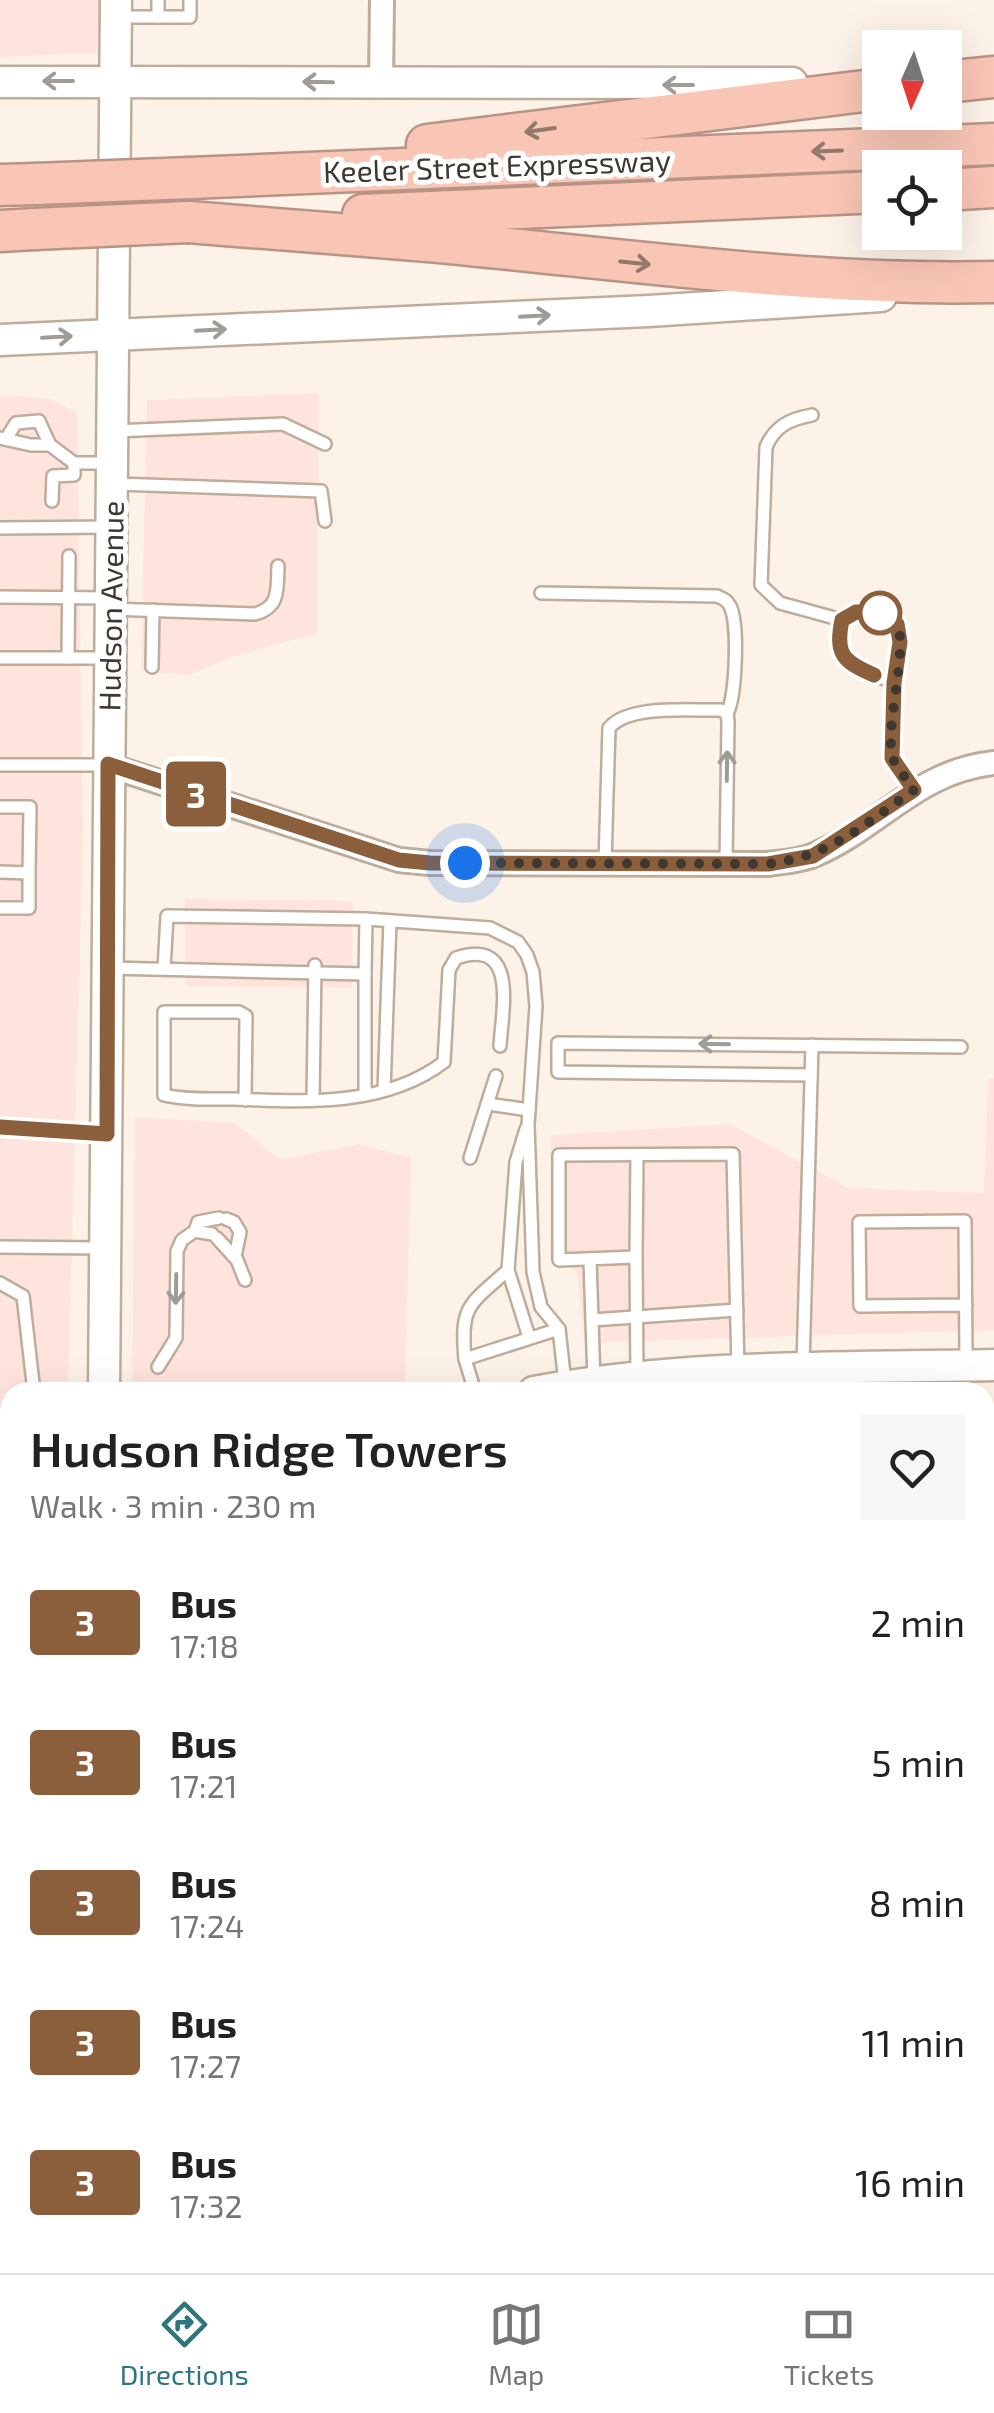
<!DOCTYPE html>
<meta charset="utf-8">
<style>
:root{--surface:#fff;--page:#f6f6f6;--text:#222;--muted:#767676;--line:#e0e0e0;--accent:#2d767d}
body{margin:0;font-family:"Exo 2",sans-serif;background:var(--page);color:var(--text);height:100vh;display:flex;flex-direction:column;font-size:38px;white-space:nowrap}
*{box-sizing:border-box;margin:0}
p{font-size:32px;color:var(--muted)}
.icon{flex:none;width:55px;height:55px;fill:none;stroke:currentColor;stroke-width:2;stroke-linecap:round;stroke-linejoin:round}
.map{position:relative;flex:1;overflow:hidden}
.sheet{position:absolute;left:0px;top:1382px;width:995px;height:892px;display:flex;flex-direction:column;background:var(--surface);border-radius:30px 30px 0 0;box-shadow:0 10px 40px #0002}
.sheet>*{flex:none}
.badge{padding:0 20px;border-radius:8px;font-size:35px;line-height:65px}
.needle{width:65px;rotate:183deg}
.tools{position:absolute;left:862px;top:30px;display:grid;gap:20px}
.tools a{display:grid;place-items:center;width:100px;height:100px;border-radius:0px;background:var(--surface);box-shadow:0 10px 40px #0002;font-size:50px}
.you{position:absolute;width:50px;height:50px;margin:-25px;border:8px solid #fff;border-radius:50%;background:#1a73e8;box-shadow:0 0 0 15px #1a73e833}
.map>.badge{position:absolute;translate:-50% -50%;box-shadow:0 0 0 5px #fff}
.round{display:grid;place-items:center;flex:none;width:105px;height:105px;border-radius:0px;background:var(--page)}
.head{display:flex;align-items:center;justify-content:space-between;height:170px;padding:0 30px}
h1{font-size:48px;font-weight:600;line-height:75px}
ul{padding:0;list-style:none}
li{display:flex;align-items:center;gap:30px;height:140px;padding:0 30px}
li div{flex:1}
li b{display:block;font-size:38px}
li em{font-style:normal}
li .badge{min-width:110px;font-weight:700;text-align:center}
.tab-bar{display:flex;justify-content:space-around;align-items:center;height:140px;border-top:2px solid var(--line);background:var(--surface);font-size:28px;color:var(--muted)}
.tab-bar a{display:grid;justify-items:center;gap:5px}
.tab-bar .selected{color:var(--accent)}
.map>svg:first-child{display:block}
.commercial{fill:#fee4dd}
.lines{fill:none;stroke-linecap:round;stroke-linejoin:round}
.service-casing{stroke:#bead9b;stroke-width:16}
.minor-casing{stroke:#bead9b;stroke-width:28}
.secondary-casing{stroke:#bead9b;stroke-width:35}
.motorway-casing{stroke:#b89486;stroke-width:45}
.service{stroke:#fff;stroke-width:11}
.minor{stroke:#fff;stroke-width:22}
.secondary{stroke:#fff;stroke-width:30}
.motorway{stroke:#f9c6b5;stroke-width:40}
.motorway-bridge-casing{stroke:#b89486;stroke-width:45;stroke-linecap:butt}
.motorway-bridge{stroke:#f9c6b5;stroke-width:40}
.oneway{stroke:#9f9c98}
.oneway2{stroke:#93786c}
.line-casing{stroke:#fff;stroke-width:22}
.line{stroke:#8b5e3c;stroke-width:15}
.walk{stroke:#3f3830;stroke-width:10;stroke-dasharray:0 18}
.stop-dot{fill:#fff;stroke:#8b5e3c;stroke-width:5}
.labels{text-anchor:middle;dominant-baseline:central;stroke-width:10;stroke-linejoin:round;paint-order:stroke}
.street-label{font-size:30px;fill:#3f3830;stroke:#fff}
</style>
<div class="map">
<svg width="994" height="2273" viewBox="0 0 994 2273">
<rect width="100%" height="100%" fill="#fdf2e7"/>
<!-- commercial -->
<g class="commercial">
<polygon points="0,0 116,0 116,52 0,57"/>
<polygon points="319,393 317,633 231,657 189,675 141,671 147,400"/>
<polygon points="5,395 50,399 77,413 83,826 68,1392 10,1392 10,1511 0,1514 0,396"/>
<polygon points="185,899 353,901 352,988 185,986"/>
<polygon points="988,1079 994,1079 994,1330 585,1343 577,1271 550,1258 551,1135 730,1124 848,1188 984,1193"/>
<polygon points="135,1117 234,1123 281,1160 358,1144 411,1158 405,1382 372,1392 132,1392"/>
<rect x="0" y="1603" width="10" height="451"/>
</g>
<g class="lines">
<!-- service casing -->
<g class="service-casing">
<g id="service">
<polyline points="116,17 190,17 190,0"/>
<polyline points="158,17 158,0"/>
<path d="M812,415C790,419 775,426 766,447L761,585L780,603L842,620"/>
<polyline points="114,431 283,424 325,444"/>
<polyline points="0,438 31,445 50,445 74,463 109,463"/>
<polyline points="6,439 16,423 39,421 50,445"/>
<polyline points="116,484 321,491 325,521"/>
<polyline points="52,501 53,476 74,475 74,463"/>
<polyline points="0,528 111,527"/>
<path d="M541,593L717,596C723,599 726,599 730,606C739,624 736,696 727,714"/>
<polyline points="0,597 110,598"/>
<path d="M110,609L255,614C280,607 277,590 278,566"/>
<polyline points="0,658 109,658"/>
<polyline points="68,658 69,556"/>
<polyline points="152,667 153,610"/>
<path d="M895,683C858,668 833,666 842,620L856,611L886,614L897,624L900,642L895,683L892,758L914,789"/>
<polyline points="0,765 106,765"/>
<polyline points="0,807 30,807 29,873"/>
<path d="M605,863L609,728C629,704 690,711 721,710L727,714L728,721L726,864"/>
<polyline points="0,872 29,873 29,908 0,908"/>
<polyline points="109,968 365,974 366,919"/>
<polyline points="164,969 167,916 366,919 490,928 518,942 527,955 533,972 536,1006 528,1125 533,1272 541,1307 559,1329 565,1383"/>
<polyline points="365,974 365,1095"/>
<polyline points="811,1075 558,1072 558,1043 961,1047"/>
<polyline points="384,1090 390,921"/>
<path d="M245,1100L246,1016L239,1012H164V1095C186,1100 211,1099 234,1099C304,1102 385,1107 444,1062L449,970L456,958C519,937 502,1010 500,1046"/>
<polyline points="313,1100 315,965"/>
<polyline points="488,1104 529,1110"/>
<polyline points="0,1127 106,1134"/>
<polyline points="526,1129 516,1162 508,1270 529,1337"/>
<polyline points="470,1158 496,1076"/>
<polyline points="226,1219 234,1222 240,1232 235,1257"/>
<polyline points="195,1231 198,1222 219,1218"/>
<polyline points="217,1238 237,1260 245,1280"/>
<polyline points="0,1247 102,1248"/>
<polyline points="636,1257 637,1155"/>
<polyline points="590,1260 594,1381"/>
<polyline points="0,1283 23,1296 34,1392"/>
<polyline points="966,1305 860,1306 859,1222 965,1221 966,1361"/>
<polyline points="592,1320 737,1310"/>
<path d="M465,1359C460,1305 469,1305 508,1270"/>
<polyline points="803,1365 812,1045"/>
<polyline points="158,1367 176,1338 177,1251 182,1240 195,1231 212,1234"/>
<polyline points="637,1377 636,1257 559,1260 559,1155 733,1154 738,1369"/>
<polyline points="475,1392 465,1359 559,1329"/>
<polyline points="0,1477 10,1476"/>
<polyline points="0,2145 10,2145"/>
</g>
</g>
<!-- minor casing -->
<g class="minor-casing">
<g id="minor">
<polyline points="381,83 382,0"/>
<path d="M107,765L399,860L430,863L768,864C783,862 800,861 814,855C880,827 917,771 994,763"/>
<polyline points="985,1864 994,1864"/>
<polyline points="397,2273 397,2265"/>
<polyline points="947,2273 947,2265"/>
</g>
</g>
<!-- secondary casing -->
<g class="secondary-casing">
<g id="secondary">
<polyline points="0,82 792,83"/>
<polyline points="0,340 649,311 881,296"/>
<polyline points="104,1392 116,0"/>
<path d="M534,1392C685,1364 841,1368 994,1365"/>
<polyline points="0,1546 10,1543"/>
<polyline points="95,2273 95,2265"/>
</g>
</g>
<!-- motorway casing -->
<g class="motorway-casing">
<g id="motorway">
<polyline points="945,82 994,77"/>
<polyline points="427,145 880,89"/>
<polyline points="190,178 994,144"/>
<polyline points="0,185 35,184"/>
<polyline points="945,190 994,187"/>
<polyline points="363,215 880,192"/>
<path d="M189,222C283,230 377,236 470,245C645,262 818,286 994,282"/>
<polyline points="0,231 35,229"/>
</g>
</g>
<!-- service -->
<use href="#service" class="service"/>
<!-- minor -->
<use href="#minor" class="minor"/>
<!-- secondary -->
<use href="#secondary" class="secondary"/>
<!-- motorway -->
<use href="#motorway" class="motorway"/>
<!-- motorway-bridge casing -->
<g class="motorway-bridge-casing">
<g id="motorway-bridge">
<polyline points="35,184 190,178"/>
<polyline points="35,229 189,222"/>
</g>
</g>
<!-- motorway-bridge -->
<use href="#motorway-bridge" class="motorway-bridge"/>
</g>
<!-- one-way arrows -->
<defs><path id="oneway-shaft" d="M-6 0H5M1.5-3L5.5 0L1.5 3" fill="none" stroke-width="1.6" stroke-linecap="round" stroke-linejoin="round" transform="scale(2.5)"/></defs>
<g class="oneway">
<use href="#oneway-shaft" transform="translate(58 81) rotate(180)"/>
<use href="#oneway-shaft" transform="translate(318 82) rotate(-179)"/>
<use href="#oneway-shaft" transform="translate(678 85) rotate(180)"/>
<use href="#oneway-shaft" transform="translate(535 316) rotate(-3)"/>
<use href="#oneway-shaft" transform="translate(211 330) rotate(-3)"/>
<use href="#oneway-shaft" transform="translate(57 337) rotate(-3)"/>
<use href="#oneway-shaft" transform="translate(727 766) rotate(-89)"/>
<use href="#oneway-shaft" transform="translate(714 1044) rotate(-179)"/>
<use href="#oneway-shaft" transform="translate(176 1289) rotate(91)"/>
</g>
<g class="oneway2">
<use href="#oneway-shaft" transform="translate(540 130) rotate(172)"/>
<use href="#oneway-shaft" transform="translate(827 151) rotate(178)"/>
<use href="#oneway-shaft" transform="translate(635 263) rotate(6)"/>
</g>
<g class="lines">
<!-- line casing -->
<g class="line-casing">
<path id="line" d="M0,1127L107,1134L108,764L399,860L430,863L768,864L813,856L914,790L892,758L894,683L900,642L897,624L886,614L856,612L842,620C835,654 843,662 874,675"/>
</g>
<!-- line -->
<use href="#line" class="line"/>
<!-- walk -->
<path class="walk" d="M465,863L768,864C832,856 863,825 914,790C908,780 895,767 892,756C886,723 907,652 898,627C894,619 888,615 880,613"/>
</g>
<!-- markers -->
<circle class="stop-dot" cx="880" cy="613" r="20"/>
<g class="labels">
<!-- street labels -->
<g class="street-label">
<text transform="translate(497 165) rotate(-2)">Keeler Street Expressway</text>
<text transform="translate(110 606) rotate(-89)">Hudson Avenue</text>
</g>
</g>
</svg>
<div class="tools">
<a><svg class="needle" viewBox="-14 -14 28 28"><path d="M0-13l5 13h-10z" fill="#e53935"/><path d="M0 13l5-13h-10z" fill="#767676"/></svg></a>
<a><svg class="icon" aria-label="locate" viewBox="0 0 24 24"><circle cx="12" cy="12" r="6"/><path d="M12 2v4M12 18v4M2 12h4M18 12h4"/></svg></a>
</div>
<div class="you" style="left:465px;top:863px"></div>
<b class="badge" style="left:196px;top:794px;background:#8b5e3c;color:#fff">3</b>
<section class="sheet">
<div class="head"><div><h1>Hudson Ridge Towers</h1><p>Walk · 3 min · 230 m</p></div><a class="round"><svg class="icon" aria-label="heart" viewBox="0 0 24 24"><path d="M12 20l-8-8c-3-5 5-10 8-4 3-6 11-1 8 4z"/></svg></a></div>
<ul>
<li><span class="badge" style="background:#8b5e3c;color:#fff">3</span><div><b>Bus</b><p>17:18</p></div><em>2 min</em></li>
<li><span class="badge" style="background:#8b5e3c;color:#fff">3</span><div><b>Bus</b><p>17:21</p></div><em>5 min</em></li>
<li><span class="badge" style="background:#8b5e3c;color:#fff">3</span><div><b>Bus</b><p>17:24</p></div><em>8 min</em></li>
<li><span class="badge" style="background:#8b5e3c;color:#fff">3</span><div><b>Bus</b><p>17:27</p></div><em>11 min</em></li>
<li><span class="badge" style="background:#8b5e3c;color:#fff">3</span><div><b>Bus</b><p>17:32</p></div><em>16 min</em></li>
</ul>
</section>
</div>
<nav class="tab-bar">
<a class="selected"><svg class="icon" aria-label="directions" viewBox="0 0 24 24"><path d="M12 3l9 9-9 9-9-9zM9 14v-3h6M13 9l2 2-2 2"/></svg>Directions</a>
<a><svg class="icon" aria-label="map" viewBox="0 0 24 24"><path d="M3 6l6-2 6 2 6-2v14l-6 2-6-2-6 2zM9 4v14M15 6v14"/></svg>Map</a>
<a><svg class="icon" aria-label="tickets" viewBox="0 0 24 24"><path d="M3 7h18v10H3zM15 7v10"/></svg>Tickets</a>
</nav>
